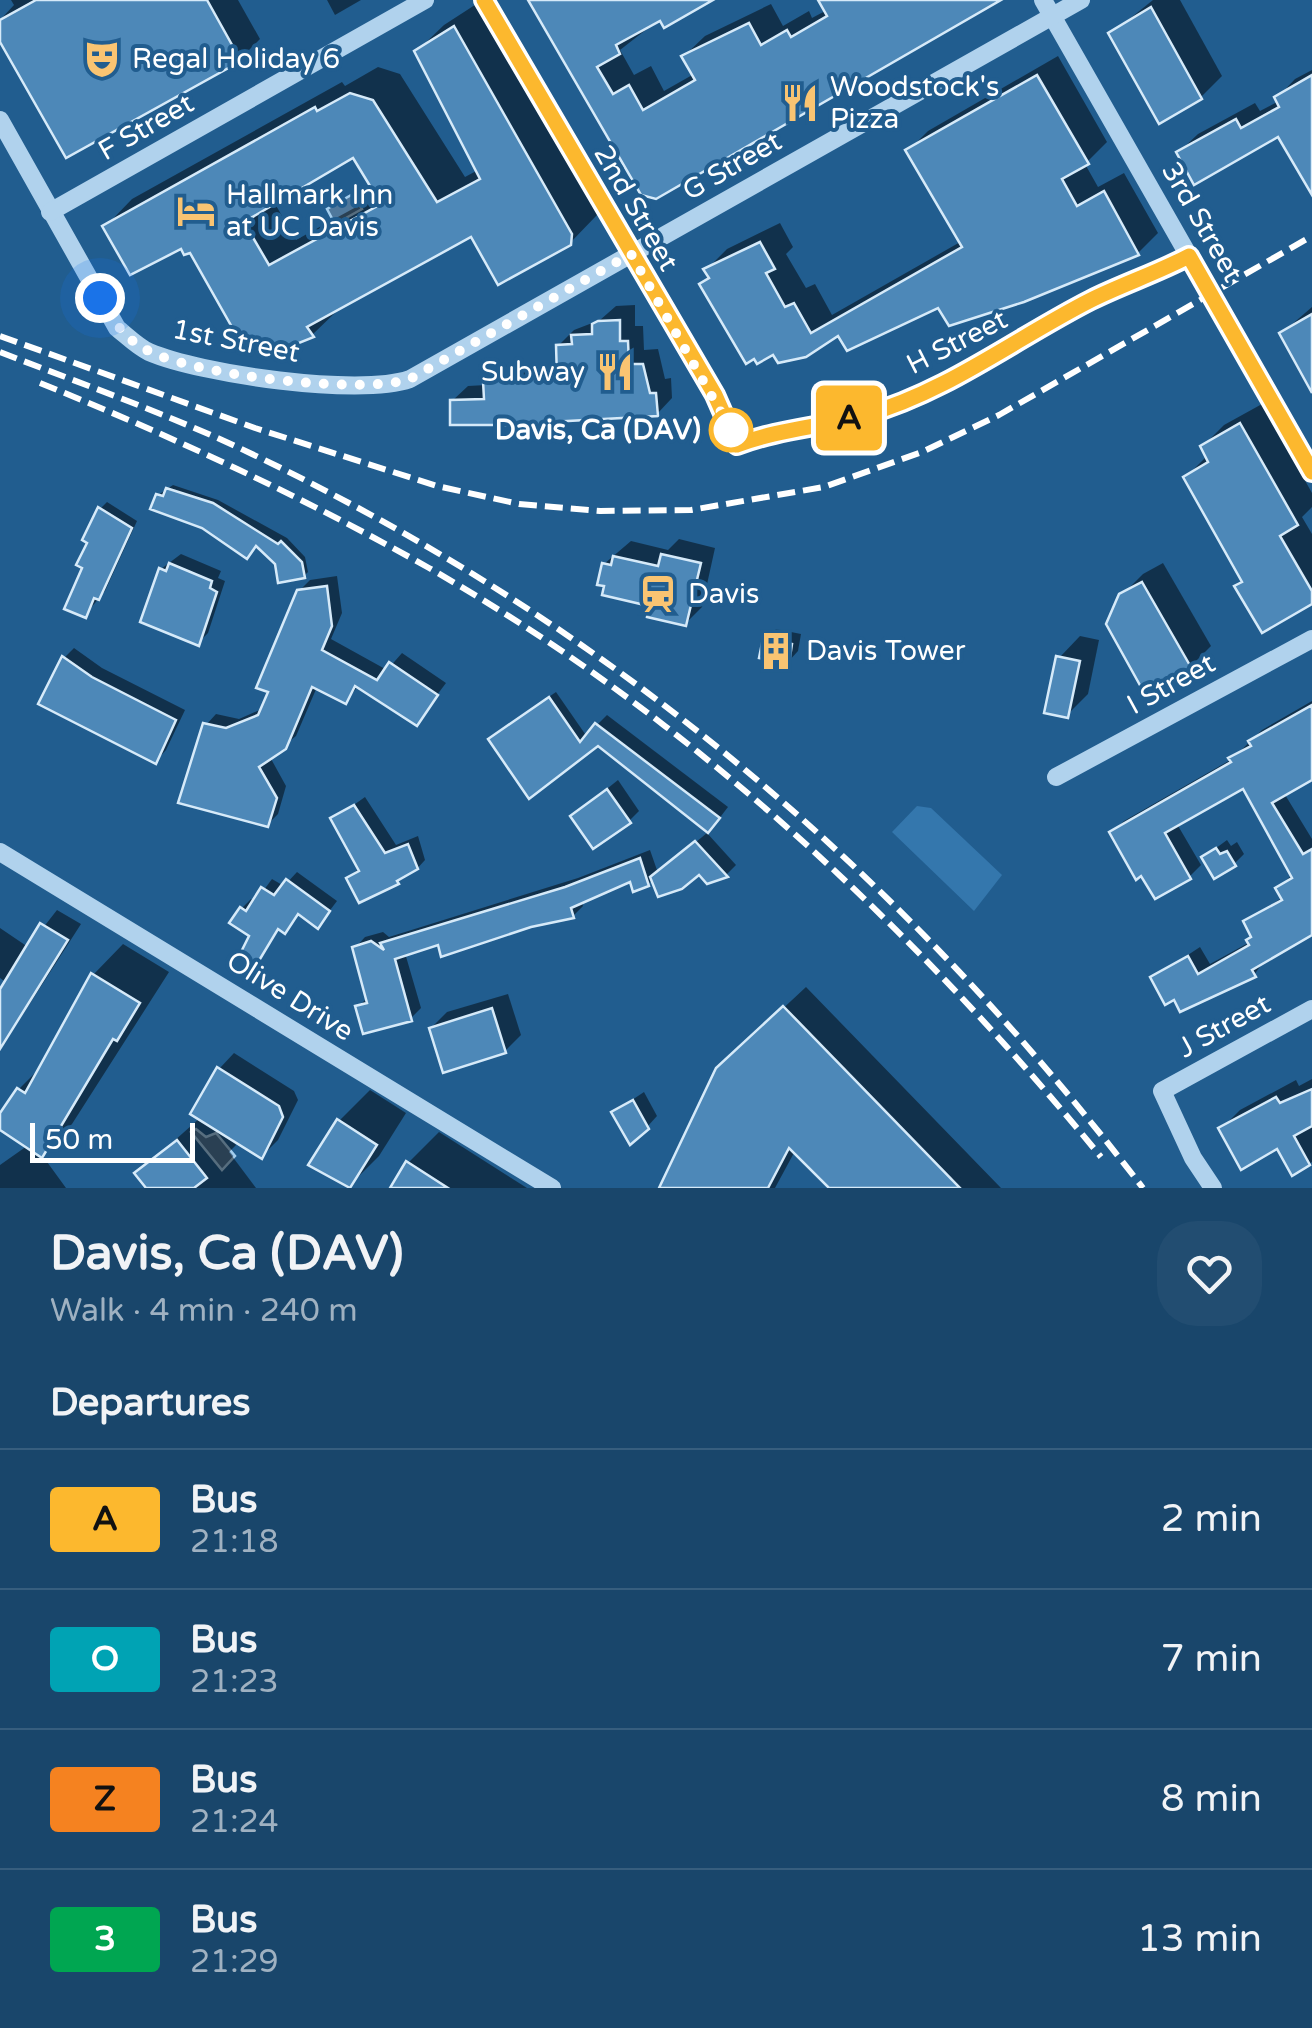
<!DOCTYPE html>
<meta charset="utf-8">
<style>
:root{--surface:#19466b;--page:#224d71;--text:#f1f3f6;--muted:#9fb1c1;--line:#375e7e}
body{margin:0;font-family:"Varela Round",sans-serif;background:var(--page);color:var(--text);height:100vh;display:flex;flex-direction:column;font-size:38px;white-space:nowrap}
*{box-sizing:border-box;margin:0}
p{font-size:32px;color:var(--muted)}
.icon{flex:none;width:55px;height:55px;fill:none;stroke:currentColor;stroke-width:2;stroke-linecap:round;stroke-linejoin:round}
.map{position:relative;height:1188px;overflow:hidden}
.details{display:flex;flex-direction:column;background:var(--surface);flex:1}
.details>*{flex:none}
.badge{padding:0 20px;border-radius:8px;font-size:35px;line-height:65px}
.scale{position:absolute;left:30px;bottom:25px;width:165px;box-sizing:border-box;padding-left:10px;border:5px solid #fff;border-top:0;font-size:28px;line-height:35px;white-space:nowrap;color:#fff;-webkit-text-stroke:8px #215d8f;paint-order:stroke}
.you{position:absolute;width:50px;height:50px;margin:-25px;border:8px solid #fff;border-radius:50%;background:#1a73e8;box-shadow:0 0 0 15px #1a73e833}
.map>.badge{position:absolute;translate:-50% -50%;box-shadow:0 0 0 5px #fff}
h2{padding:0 50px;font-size:38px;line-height:90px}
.round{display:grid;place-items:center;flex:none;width:105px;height:105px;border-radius:40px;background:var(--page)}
.headline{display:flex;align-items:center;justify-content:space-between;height:170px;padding:0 50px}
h1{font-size:48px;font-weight:700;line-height:75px}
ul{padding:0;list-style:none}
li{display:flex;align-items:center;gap:30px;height:140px;padding:0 50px;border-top:2px solid var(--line)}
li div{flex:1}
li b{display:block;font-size:38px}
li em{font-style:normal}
li .badge{min-width:110px;font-weight:700;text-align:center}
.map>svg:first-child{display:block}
.green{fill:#3477ad}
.water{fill:#4f789c;stroke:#a4ceee;stroke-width:2.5}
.shadow{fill:#0007;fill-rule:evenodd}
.building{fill:#4d88b8;stroke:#d6eaf9;stroke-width:2.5;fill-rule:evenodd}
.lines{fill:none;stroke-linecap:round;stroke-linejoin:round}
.minor{stroke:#b0d2ed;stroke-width:18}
.rail{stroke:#fff;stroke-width:6;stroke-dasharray:18 8;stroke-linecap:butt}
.line-casing{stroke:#fff;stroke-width:22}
.line{stroke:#fcb82e;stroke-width:15}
.walk{stroke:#fff;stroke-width:10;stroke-dasharray:0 18}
.stop-dot{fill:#fff;stroke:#fcb82e;stroke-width:5}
.labels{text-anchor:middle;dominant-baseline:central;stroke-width:8;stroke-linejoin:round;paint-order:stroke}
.poi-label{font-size:28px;fill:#fff;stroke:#215d8f;text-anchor:start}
.street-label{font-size:28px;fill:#fff;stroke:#215d8f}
.stop-label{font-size:28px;font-weight:bold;fill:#fff;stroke:#215d8f;text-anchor:end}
</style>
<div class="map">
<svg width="1312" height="1188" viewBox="0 0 1312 1188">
<rect width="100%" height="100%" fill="#215d8f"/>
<!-- green -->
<polygon class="green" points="917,806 931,808 1002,875 974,911 892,832"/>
<!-- water -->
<g class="water">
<polygon points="353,194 362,209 335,224 327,209"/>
<polygon points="196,1129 206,1137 216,1133 235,1156 222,1170 191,1132"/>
</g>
<!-- shadow -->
<g class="shadow">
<polygon points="11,0 238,0 260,39 240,59 0,37 0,20 14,5"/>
<polygon points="327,0 361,0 335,15"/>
<polygon points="531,0 707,0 661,18 620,50 634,75 651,66 664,91 694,74 684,56 705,36 771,4 783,26 809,11 812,18 827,10 821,0 996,0 655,196"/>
<polygon points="1153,0 1180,0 1222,76 1201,97 1112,33"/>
<path d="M481,1L598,206L597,215L570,243L472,234L339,309L312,335L191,250L106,226L132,199L342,82L345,86L378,67L400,74L465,177L478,170L417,51L444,25ZM354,155L378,195L296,240L274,202Z"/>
<polygon points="1058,56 1107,142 1085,164 1098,187 1124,173 1158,233 1138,253 1023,300 939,305 839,332 805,355 703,284 710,276 707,269 727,249 780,223 793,247 786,254 806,288 815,284 832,315 962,241 908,151 928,131"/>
<polygon points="1312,70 1312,191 1279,134 1179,152 1198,134 1255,103 1260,111 1279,101 1277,98 1295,79"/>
<polygon points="635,305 635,326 643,326 644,350 658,349 665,379 671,378 672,398 657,414 452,401 468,386 486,385 502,366 559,364 558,346 574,330 600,320 616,306"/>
<polygon points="1312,307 1312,388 1282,333"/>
<polygon points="1262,404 1312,493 1312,507 1302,517 1312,534 1312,601 1186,477 1207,456 1203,446 1224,425"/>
<polygon points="173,485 218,500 287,538 305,557 308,572 304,576 277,563 257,543 158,495"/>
<polygon points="107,502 137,521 105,591 85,615 100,509"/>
<polygon points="679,539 715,548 702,607 686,623 652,604 604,564 631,541 668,550"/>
<polygon points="181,554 221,571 218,578 225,581 208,633 198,643 161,569"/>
<polygon points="1163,563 1211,646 1190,667 1121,596 1143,574"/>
<polygon points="337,576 342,613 331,639 387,670 402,653 446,683 416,723 359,685 346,701 317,687 296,736 270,757 286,786 278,814 267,825 206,725 216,714 239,719 264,708 299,591 310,580"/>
<polygon points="776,629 801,634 798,651 788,662 765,639"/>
<polygon points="1080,636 1099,640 1088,694 1067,715 1059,658"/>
<polygon points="74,648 102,668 185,710 166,750 156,761 64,658"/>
<polygon points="556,692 592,744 492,739 502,729"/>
<polygon points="1312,701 1312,777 1284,793 1312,839 1312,934 1264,961 1254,975 1175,997 1153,978 1200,947 1210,964 1250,942 1253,936 1246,922 1283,897 1278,888 1293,874 1244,785 1177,824 1201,865 1189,877 1112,832 1124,821 1232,759 1262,730"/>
<polygon points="607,715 728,807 718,820 597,725"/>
<polygon points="618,780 639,811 629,821 573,816"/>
<polygon points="365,797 396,845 418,836 425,860 415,871 349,878 360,867 334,819"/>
<polygon points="707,833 736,865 726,875 708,881 699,871 654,879 648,884 631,878 582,901 583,906 573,916 405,953 421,1008 411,1018 358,1007 368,997 355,948 365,937 383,932 389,937 578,878 650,850 658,873"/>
<polygon points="1227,840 1231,846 1237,842 1244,854 1234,864 1204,857"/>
<polygon points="297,872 337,901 318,926 299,913 285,930 280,927 256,960 242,908 251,899 255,902 272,879 284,886"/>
<polygon points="57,910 81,924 0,1050 0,994 7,983 0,978 0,928 28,947"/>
<polygon points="123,944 169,972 72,1124 42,1155 66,1188 0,1188 0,1165 27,1146 0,1127 0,1118 19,1089 44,1064 93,975"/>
<polygon points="806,987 1001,1188 833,1188 795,1151 775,1188 662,1188 718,1069"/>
<polygon points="508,994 521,1035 505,1051 431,1028 447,1012"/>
<polygon points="234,1053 294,1091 298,1100 278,1140 262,1156 229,1136 236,1145 229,1152 256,1188 149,1188 138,1173 201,1117 219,1069"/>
<polygon points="1312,1079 1312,1162 1293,1173 1278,1146 1221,1129 1240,1110 1296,1080 1299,1086"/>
<polygon points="370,1090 406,1113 379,1156 348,1187 311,1164 339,1121"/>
<polygon points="644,1092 657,1116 647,1127 614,1112"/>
<polygon points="439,1132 527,1188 393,1188 408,1163"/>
</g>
<!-- building -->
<g class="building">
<polygon points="36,0 207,0 241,61 66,158 0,42 0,20"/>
<polygon points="528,0 713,0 664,28 660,21 616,45 620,54 597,67 613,94 629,85 643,110 695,80 681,56 749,23 761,45 787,30 791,37 827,16 818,0 1001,0 656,199 641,195"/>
<polygon points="1151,7 1202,99 1159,124 1108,33"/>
<path d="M454,26L572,234L571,245L498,285L471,237L307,327L314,337L284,349L241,343L190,253L184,255L181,249L130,275L102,226L315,107L317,111L350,93L373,100L437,202L480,179L414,51ZM353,158L381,204L269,265L244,222Z"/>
<polygon points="1037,75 1089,164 1062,179 1077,206 1104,191 1139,255 1024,302 949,326 938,308 847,351 838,336 806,357 778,363 773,355 757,364 754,359 746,364 699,284 709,278 703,269 760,242 775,269 766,273 785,307 794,303 811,333 962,247 905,150"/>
<polygon points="1312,75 1312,195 1278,137 1194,185 1176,152 1236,119 1241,128 1279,107 1274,97"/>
<polygon points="1312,314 1312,393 1279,333"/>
<polygon points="620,320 620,341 628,341 629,364 643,364 650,393 656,393 658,416 550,422 549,425 450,425 450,400 484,399 483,381 557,378 556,345 572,344 571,335 592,334 592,324 598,321"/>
<polygon points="1240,423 1298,525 1280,536 1312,591 1312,604 1262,633 1234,586 1242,582 1183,477 1208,462 1200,446"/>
<polygon points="166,488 213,503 278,544 281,541 302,562 305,578 278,583 275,564 256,546 247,559 202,528 150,509 156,494 163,496"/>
<polygon points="98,507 132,528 99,600 94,598 86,618 64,609 82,568 76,565 87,543 82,540"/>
<polygon points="661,554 701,563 686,626 647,617 649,606 602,595 604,586 597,585 602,563 611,565 613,556 658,566"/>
<polygon points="169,563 212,581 210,588 217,592 199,646 140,622 159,568 166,571"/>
<polygon points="1142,582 1192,669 1146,696 1106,624 1119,594"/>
<polygon points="327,586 332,626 322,650 377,680 389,662 438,695 417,726 355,686 346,704 312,687 286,749 259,767 277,798 268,827 178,803 203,723 226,728 258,715 268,692 256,688 297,590"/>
<polygon points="763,638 792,644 789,664 759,658"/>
<polygon points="62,656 92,677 176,720 156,764 38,704"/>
<polygon points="1056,656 1080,661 1068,718 1044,713"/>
<polygon points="549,697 580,742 595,723 720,818 708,833 598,746 529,799 488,739"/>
<polygon points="1312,705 1312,780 1272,803 1303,854 1312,849 1312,935 1252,970 1256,977 1180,1012 1174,1000 1165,1005 1150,977 1188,956 1198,974 1249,945 1246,940 1251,937 1243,921 1282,900 1275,888 1292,878 1243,789 1165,833 1191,879 1155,899 1141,876 1136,880 1109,832 1231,762 1228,758 1251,746 1248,741"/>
<polygon points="607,789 631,823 593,849 570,816"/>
<polygon points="354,805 385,853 408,844 418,869 397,881 399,884 359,903 346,878 359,871 330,818"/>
<polygon points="695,841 728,877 707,884 699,875 682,889 658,897 650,877"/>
<polygon points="1216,848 1220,854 1227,851 1236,866 1214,879 1201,857"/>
<polygon points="640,858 649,886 633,892 630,882 571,908 574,918 531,927 441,957 438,945 395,959 412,1021 363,1034 355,1006 367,1003 352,947 371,941 384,950 380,943 565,887"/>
<polygon points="286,879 330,911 318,929 298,914 285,934 278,929 257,964 240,954 249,936 229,923 240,907 246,911 261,887 274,895"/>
<polygon points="40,923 68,940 0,1049 0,989"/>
<polygon points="91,973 140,1003 117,1041 113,1039 42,1158 0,1130 0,1113 17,1088 25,1093"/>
<polygon points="783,1006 960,1188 829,1188 789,1148 768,1188 659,1188 716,1068"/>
<polygon points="492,1008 506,1053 443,1073 429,1028"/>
<polygon points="217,1067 279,1106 283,1117 262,1159 190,1114"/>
<polygon points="1312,1089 1312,1126 1294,1136 1310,1165 1292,1176 1277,1149 1241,1170 1218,1128 1276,1097 1280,1103"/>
<polygon points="633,1100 649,1129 630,1145 611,1112"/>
<polygon points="337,1119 377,1145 350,1188 308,1165"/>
<polygon points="177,1140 207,1178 194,1188 146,1188 134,1173"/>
<polygon points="406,1161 448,1188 390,1188"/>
</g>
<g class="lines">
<!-- minor -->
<g class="minor">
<path d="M484,0L715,395L737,445C779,429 822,427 865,415C946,392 1017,339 1091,300C1123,284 1157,273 1189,256"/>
<polyline points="1043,0 1312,472"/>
<path d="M0,120L117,328C127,336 138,347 149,352C200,374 359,397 410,379L1081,0"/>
<polyline points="50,212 425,0"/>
<polyline points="1056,777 1312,639"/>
<polyline points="0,852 552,1188"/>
<polyline points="1213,1188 1193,1158 1162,1091 1312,1009"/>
</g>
<!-- rail -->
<g class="rail">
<polyline points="0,336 255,428 437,486 519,504 600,511 691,510 824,487 922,452 999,415 1312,236"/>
<path d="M0,352C84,385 171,415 252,454C614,627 900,872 1143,1188"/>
<path d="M40,383C174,437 303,497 429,568C690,717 912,926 1101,1157"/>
</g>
</g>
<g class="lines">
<!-- line casing -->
<g class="line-casing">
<path id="line" d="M484,0L715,395L737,445C779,429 822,427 865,415C947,392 1016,338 1091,300C1123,284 1157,273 1189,256L1312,472"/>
</g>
<!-- line -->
<use href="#line" class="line"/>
<!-- walk -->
<path class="walk" d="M100,298C112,319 123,337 145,349C188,375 363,395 410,379L631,254L731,430"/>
</g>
<!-- icons -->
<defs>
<g id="theatre-bare" transform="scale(3)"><path d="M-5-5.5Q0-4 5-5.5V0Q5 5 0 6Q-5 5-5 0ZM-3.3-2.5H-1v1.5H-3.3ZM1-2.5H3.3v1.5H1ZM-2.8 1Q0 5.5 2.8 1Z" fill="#f9c472" stroke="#215d8f" stroke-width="2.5" paint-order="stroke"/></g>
<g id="restaurant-bare" transform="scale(3)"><path d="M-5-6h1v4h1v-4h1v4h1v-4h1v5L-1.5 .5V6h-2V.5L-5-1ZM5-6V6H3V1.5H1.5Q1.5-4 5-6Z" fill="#f9c472" stroke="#215d8f" stroke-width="2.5" paint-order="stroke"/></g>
<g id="hotel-bare" transform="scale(3)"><path d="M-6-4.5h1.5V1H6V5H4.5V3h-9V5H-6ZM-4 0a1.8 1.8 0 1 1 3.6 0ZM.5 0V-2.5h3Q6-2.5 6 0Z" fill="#f9c472" stroke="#215d8f" stroke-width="2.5" paint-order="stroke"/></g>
<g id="station-bare" transform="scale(3)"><path d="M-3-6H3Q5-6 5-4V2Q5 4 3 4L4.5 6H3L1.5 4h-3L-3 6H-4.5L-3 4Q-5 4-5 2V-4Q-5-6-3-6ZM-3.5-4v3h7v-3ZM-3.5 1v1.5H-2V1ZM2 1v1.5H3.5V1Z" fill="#f9c472" stroke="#215d8f" stroke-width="2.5" paint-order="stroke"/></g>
<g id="building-bare" transform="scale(3)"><path d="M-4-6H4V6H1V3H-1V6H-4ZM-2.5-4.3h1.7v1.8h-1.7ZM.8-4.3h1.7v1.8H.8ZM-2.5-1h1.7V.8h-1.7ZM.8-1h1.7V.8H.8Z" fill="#f9c472" stroke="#215d8f" stroke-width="2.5" paint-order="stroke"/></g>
</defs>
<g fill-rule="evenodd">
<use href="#theatre-bare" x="102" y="59"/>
<use href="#restaurant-bare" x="800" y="103"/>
<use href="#hotel-bare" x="196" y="211"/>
<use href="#restaurant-bare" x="615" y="372"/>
<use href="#station-bare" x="658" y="594"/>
<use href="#building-bare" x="776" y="651"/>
</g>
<!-- markers -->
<circle class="stop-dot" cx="731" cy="430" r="20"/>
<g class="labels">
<!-- poi labels -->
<g class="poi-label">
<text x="132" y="59">Regal Holiday 6</text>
<text x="830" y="87">Woodstock's<tspan x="830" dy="32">Pizza</tspan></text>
<text x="226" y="195">Hallmark Inn<tspan x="226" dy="32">at UC Davis</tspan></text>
<text x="585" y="372" text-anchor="end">Subway</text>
<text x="688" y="594">Davis</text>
<text x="806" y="651">Davis Tower</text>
</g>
<!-- street labels -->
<g class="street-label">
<text transform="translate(146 127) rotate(-30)">F Street</text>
<text transform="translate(732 166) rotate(-30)">G Street</text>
<text transform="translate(636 208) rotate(60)">2nd Street</text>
<text transform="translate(1202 222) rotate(60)">3rd Street</text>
<text transform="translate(236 341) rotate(11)">1st Street</text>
<text transform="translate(957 342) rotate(-27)">H Street</text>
<text transform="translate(1171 684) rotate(-29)">I Street</text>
<text transform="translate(290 996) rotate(32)">Olive Drive</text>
<text transform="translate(1224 1026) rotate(-29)">J Street</text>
</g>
<!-- stop labels -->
<g class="stop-label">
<text x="701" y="430">Davis, Ca (DAV)</text>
</g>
</g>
</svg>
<div class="scale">50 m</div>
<div class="you" style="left:100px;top:298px"></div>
<b class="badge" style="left:849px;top:418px;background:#fcb82e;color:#111">A</b>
</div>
<section class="details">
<div class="headline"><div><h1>Davis, Ca (DAV)</h1><p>Walk · 4 min · 240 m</p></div><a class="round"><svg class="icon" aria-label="heart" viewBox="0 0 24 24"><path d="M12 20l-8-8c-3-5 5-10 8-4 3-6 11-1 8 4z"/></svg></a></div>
<h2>Departures</h2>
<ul>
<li><span class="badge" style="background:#fcb82e;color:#111">A</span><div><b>Bus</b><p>21:18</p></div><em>2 min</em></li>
<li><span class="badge" style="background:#00a3b4;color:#fff">O</span><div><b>Bus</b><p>21:23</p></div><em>7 min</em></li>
<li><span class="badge" style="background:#f58220;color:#111">Z</span><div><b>Bus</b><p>21:24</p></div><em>8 min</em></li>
<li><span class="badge" style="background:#00a651;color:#fff">3</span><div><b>Bus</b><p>21:29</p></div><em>13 min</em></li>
</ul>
</section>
